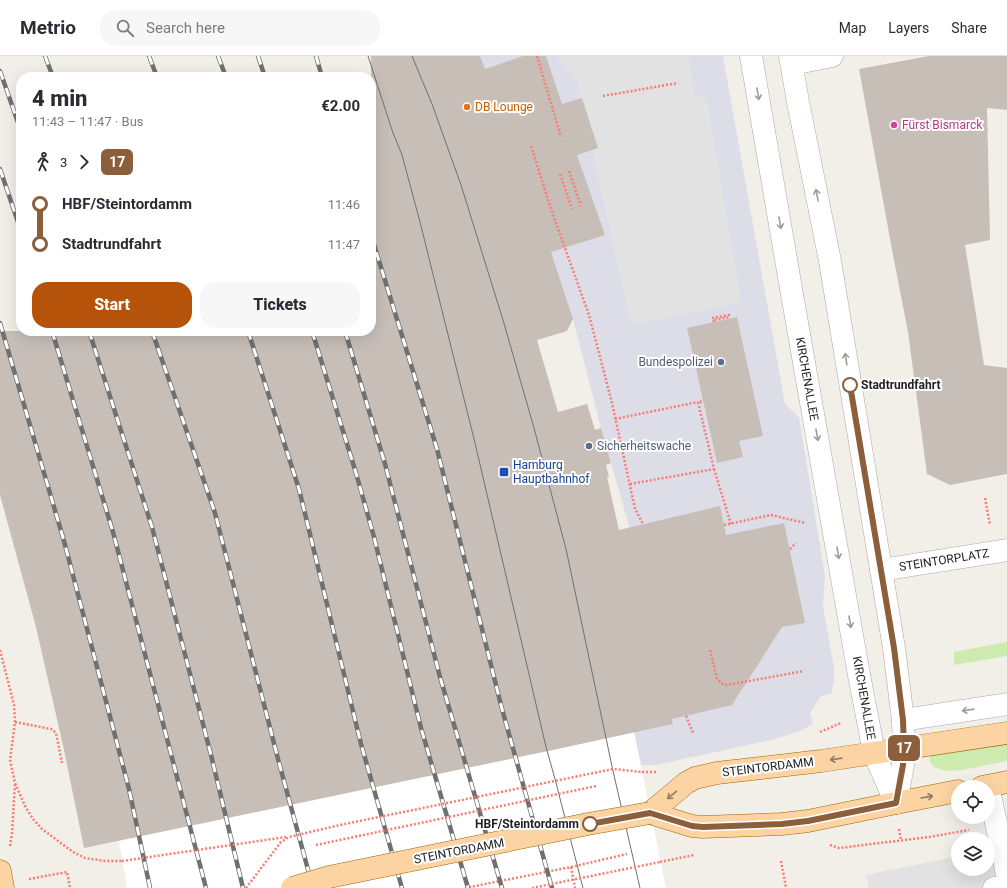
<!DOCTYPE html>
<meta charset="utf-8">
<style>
:root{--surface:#fff;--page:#f7f7f7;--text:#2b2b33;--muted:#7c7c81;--line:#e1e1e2;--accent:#b45309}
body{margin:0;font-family:Roboto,sans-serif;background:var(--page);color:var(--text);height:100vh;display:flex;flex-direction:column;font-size:15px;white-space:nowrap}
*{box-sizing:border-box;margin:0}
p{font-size:13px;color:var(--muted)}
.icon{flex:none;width:22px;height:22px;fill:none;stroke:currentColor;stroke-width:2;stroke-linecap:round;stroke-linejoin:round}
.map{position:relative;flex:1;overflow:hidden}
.drawer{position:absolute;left:16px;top:16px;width:360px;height:264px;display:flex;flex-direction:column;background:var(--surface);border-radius:16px;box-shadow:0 4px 16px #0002}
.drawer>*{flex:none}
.badge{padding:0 8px;border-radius:6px;font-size:14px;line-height:26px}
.controls{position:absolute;left:951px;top:724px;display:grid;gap:8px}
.controls a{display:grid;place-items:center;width:44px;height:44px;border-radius:50%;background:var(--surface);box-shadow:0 4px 16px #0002;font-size:20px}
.map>.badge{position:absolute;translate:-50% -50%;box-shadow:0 0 0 2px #fff}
.legs{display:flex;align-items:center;gap:6px;height:44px;padding:0 16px;font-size:13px}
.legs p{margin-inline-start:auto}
.summary{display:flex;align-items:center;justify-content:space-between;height:68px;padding:0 16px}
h1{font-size:22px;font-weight:800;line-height:30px}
.primary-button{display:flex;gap:8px;margin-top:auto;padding:8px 16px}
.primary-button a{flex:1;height:46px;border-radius:16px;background:var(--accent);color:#fff;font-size:16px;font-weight:800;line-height:46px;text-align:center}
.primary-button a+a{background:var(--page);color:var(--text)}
ul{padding:0 16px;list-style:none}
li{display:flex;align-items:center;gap:14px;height:40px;font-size:15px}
li i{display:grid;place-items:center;width:6px;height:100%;margin:0 5px;background:currentColor}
li i::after{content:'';width:10px;height:10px;margin:-5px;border:3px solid;border-radius:50%;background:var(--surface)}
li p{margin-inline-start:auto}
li:first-child i{background:linear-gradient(#0000 50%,currentColor 0)}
li:last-child i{background:linear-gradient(currentColor 50%,#0000 0)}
header{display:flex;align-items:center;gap:24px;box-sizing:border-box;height:56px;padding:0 20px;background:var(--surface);border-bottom:1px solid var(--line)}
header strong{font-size:19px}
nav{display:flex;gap:22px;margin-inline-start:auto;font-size:14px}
.search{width:280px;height:36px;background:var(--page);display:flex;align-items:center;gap:10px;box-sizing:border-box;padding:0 14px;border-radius:16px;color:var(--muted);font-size:15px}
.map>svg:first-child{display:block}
.grass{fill:#ceebaf}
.parking{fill:#e2e2e2}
.plaza{fill:#dddde8}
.pier{fill:#fff}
.building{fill:#c7beb8}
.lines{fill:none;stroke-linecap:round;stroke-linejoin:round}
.minor-casing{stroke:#a9a9a9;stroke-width:23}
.major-casing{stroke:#a06600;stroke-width:23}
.path{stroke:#fa7b71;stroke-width:2.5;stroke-dasharray:2 2;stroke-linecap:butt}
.minor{stroke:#fff;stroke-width:22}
.major{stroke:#fcd3a3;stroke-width:22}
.tram{stroke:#707070;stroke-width:1}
.rail-casing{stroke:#707070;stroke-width:4.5}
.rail{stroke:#fff;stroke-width:3;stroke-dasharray:9;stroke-linecap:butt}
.major-bridge-casing{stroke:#a06600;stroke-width:23;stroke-linecap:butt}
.path-bridge{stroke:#fa7b71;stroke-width:2.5;stroke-dasharray:2 2;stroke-linecap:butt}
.major-bridge{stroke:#fcd3a3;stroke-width:22}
.oneway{stroke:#9c9c9c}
.oneway2{stroke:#8f7a62}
.line-1-casing{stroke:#fff;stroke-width:9}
.line-1{stroke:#8b5e3c;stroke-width:6}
.food-dot{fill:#e8710a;stroke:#fff;stroke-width:1.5}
.hotel-dot{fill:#d1479c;stroke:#fff;stroke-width:1.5}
.service-dot{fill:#5c6f8a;stroke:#fff;stroke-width:1.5}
.stop-1-dot{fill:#fff;stroke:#8b5e3c;stroke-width:2}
.transit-dot{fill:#1a4fb4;stroke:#fff;stroke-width:1.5}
.labels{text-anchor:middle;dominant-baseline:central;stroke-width:4;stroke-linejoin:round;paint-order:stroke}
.food-label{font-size:12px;fill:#c56008;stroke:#fff;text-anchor:start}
.hotel-label{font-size:12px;fill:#b23c85;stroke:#fff;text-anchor:start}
.service-label{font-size:12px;fill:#4e5e75;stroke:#fff;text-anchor:end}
.street-label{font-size:12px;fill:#222;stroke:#fff}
.stop-label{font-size:12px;font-weight:bold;fill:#222;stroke:#fff;text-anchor:start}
.transit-label{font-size:12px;fill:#164399;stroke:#fff;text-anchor:start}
</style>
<header>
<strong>Metrio</strong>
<div class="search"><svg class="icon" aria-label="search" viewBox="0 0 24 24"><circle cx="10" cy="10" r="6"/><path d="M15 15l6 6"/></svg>Search here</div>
<nav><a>Map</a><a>Layers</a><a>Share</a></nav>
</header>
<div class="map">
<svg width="1007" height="832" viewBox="0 0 1007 832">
<rect width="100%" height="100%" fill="#f2efe9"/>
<!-- grass -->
<g class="grass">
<polygon points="1007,586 1007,600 954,609 954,596"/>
<polygon points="1007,687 1007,705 962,714 945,715 934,711 930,706 929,698"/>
</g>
<!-- parking -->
<g class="parking">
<polygon points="556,0 688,0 694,39 707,46 741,246 631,268 577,23"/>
<polygon points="1007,790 1007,832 869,832 866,819 958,800 958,813 988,813 988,794"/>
</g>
<!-- plaza -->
<polygon class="plaza" points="480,0 556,0 577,23 631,268 741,246 707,46 694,39 688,0 723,0 785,348 799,361 825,520 823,550 834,612 834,625 831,638 821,640 810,657 813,667 803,674 775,683 656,709 641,709 634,676 673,668 636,494 601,372 573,263 524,116 501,58"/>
<!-- pier -->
<polygon class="pier" points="634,676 666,832 127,832 119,785 548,695"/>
<!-- building -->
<g class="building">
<polygon points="371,0 480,0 485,13 523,0 546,0 562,48 582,42 598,92 577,99 605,179 551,196 573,263 567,275 537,284 558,356 587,348 595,374 601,372 611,407 606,409 609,421 607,421 619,474 720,450 726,479 784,467 805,567 782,571 732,649 672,663 673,668 548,695 84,792 64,694 36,571 0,439 0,275 371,275"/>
<polygon points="929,0 1007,0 1007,54 987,52 990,184 965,189 984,309 1007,312 1007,418 950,429 927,418 908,276 893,199 859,13"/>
<polygon points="737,261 763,380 739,385 743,401 717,407 687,272"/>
</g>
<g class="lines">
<!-- minor casing -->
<g class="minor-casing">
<g id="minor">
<polyline points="751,0 793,244 859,619 872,686 874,697 896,747"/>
<polyline points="790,0 798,46 830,205 894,592 903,664 904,693 903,709 896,747"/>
<polyline points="792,8 832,0"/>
<polyline points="881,514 1007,494"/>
<polyline points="903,664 1007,648"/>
<polyline points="988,730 1007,818"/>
<polyline points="994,832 1007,830"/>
</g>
</g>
<!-- major casing -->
<g class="major-casing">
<g id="major">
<polyline points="982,731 1007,726"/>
<polyline points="650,757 686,727 695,722 717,717 821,705 1007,677"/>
<polyline points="650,757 692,770 703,771 782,768 808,765 896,747 958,735"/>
<polyline points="0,815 3,832"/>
</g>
</g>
<!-- path -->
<g class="path">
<polyline points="537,0 561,81"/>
<polyline points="603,40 678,27"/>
<polyline points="531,90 551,153 589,259 612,347 635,453 643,468"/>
<polyline points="569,115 581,150"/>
<polyline points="560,118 572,153"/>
<polyline points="712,262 729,259 729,261 713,264 714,266"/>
<polyline points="615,363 698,346"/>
<polyline points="714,413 731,468"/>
<polyline points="630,428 714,413 698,346 703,345"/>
<polyline points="985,442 990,469"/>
<polyline points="724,469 771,459 805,467"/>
<polyline points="790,493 796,487"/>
<polyline points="0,594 14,649 15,666 10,704 15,727 25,750 33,763 42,773 73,796 85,802 105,805 122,805"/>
<polyline points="710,594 717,623 723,628 727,629 804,615"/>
<polyline points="686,660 693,677"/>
<polyline points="15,666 51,673 56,677 62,707"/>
<polyline points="820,676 841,667"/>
<polyline points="642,716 656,716"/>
<polyline points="899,773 901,784"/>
<polyline points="830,789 839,792 929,781 969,774"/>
<polyline points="10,790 12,777 15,727"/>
<polyline points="781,805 786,832"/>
<polyline points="660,806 694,799"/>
<polyline points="571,811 627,798"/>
<polyline points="29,823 67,816 70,832"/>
<polyline points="465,832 571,811 575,832"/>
</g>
<!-- minor -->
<use href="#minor" class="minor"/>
<!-- major -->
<use href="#major" class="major"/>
<!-- tram -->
<g class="tram">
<polyline points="368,0 393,77 402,99 420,166 475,387 546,691 555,723 583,832"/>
<polyline points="412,0 432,48 461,129 503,264 534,372 566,493 613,715 640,832"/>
</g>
<!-- rail casing -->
<g class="rail-casing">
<g id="rail">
<polyline points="45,0 53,21"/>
<polyline points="149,0 157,21"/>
<polyline points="218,0 226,21"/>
<polyline points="258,0 265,21"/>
<polyline points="316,0 322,21"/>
<polyline points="0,15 21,75"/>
<polyline points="0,113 21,175"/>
<polyline points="371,179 437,393 502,653 552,832"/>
<polyline points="0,267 64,485 129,733 150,832"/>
<polyline points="52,275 113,476 206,832"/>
<polyline points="89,275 152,471 211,699 243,832"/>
<polyline points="152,275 215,457 278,703 313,832"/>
<polyline points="248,275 299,433 361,688 402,832"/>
<polyline points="312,275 356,417 374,481 421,672 468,832"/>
<polyline points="345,275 385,408 440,621 502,832"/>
</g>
</g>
<!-- rail -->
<use href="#rail" class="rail"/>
<!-- major-bridge casing -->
<g class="major-bridge-casing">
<polyline id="major-bridge" points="292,832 329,821 588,768 650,757"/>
</g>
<!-- path-bridge -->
<g class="path-bridge">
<polyline points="316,789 596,730"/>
<polyline points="122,805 286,781"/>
<polyline points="246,832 281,786 289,781 340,769 613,713 642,716"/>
<polyline points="532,832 660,806"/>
</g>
<!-- major-bridge -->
<use href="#major-bridge" class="major-bridge"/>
</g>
<!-- one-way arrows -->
<defs><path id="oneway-shaft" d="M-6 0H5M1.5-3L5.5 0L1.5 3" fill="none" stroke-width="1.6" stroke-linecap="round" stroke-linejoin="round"/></defs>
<g class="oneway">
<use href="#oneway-shaft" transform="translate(758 38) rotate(80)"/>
<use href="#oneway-shaft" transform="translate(817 139) rotate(-101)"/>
<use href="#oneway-shaft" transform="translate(780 167) rotate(80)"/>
<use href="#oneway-shaft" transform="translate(846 303) rotate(-99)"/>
<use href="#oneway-shaft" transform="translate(817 379) rotate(80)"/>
<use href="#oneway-shaft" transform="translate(838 497) rotate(80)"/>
<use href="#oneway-shaft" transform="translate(850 566) rotate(80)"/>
<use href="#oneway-shaft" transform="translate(968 654) rotate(172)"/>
</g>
<g class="oneway2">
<use href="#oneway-shaft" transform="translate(836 703) rotate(172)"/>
<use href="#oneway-shaft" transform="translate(672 739) rotate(141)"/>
<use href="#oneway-shaft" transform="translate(927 741) rotate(-10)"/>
</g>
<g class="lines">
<!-- line-1 casing -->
<g class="line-1-casing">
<polyline id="line-1" points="590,768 650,757 692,770 703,771 782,768 808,765 896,747 903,709 904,693 903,664 894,592 850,329"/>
</g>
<!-- line-1 -->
<use href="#line-1" class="line-1"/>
</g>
<!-- markers -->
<circle class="food-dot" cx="467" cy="51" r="4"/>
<circle class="hotel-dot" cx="894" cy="69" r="4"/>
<g class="service-dot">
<circle cx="721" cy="306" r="4"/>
<circle cx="589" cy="390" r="4"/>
</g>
<g class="stop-1-dot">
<circle cx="850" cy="329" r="7"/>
<circle cx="590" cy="768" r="7"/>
</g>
<rect class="transit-dot" x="499" y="411" width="10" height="10" rx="2"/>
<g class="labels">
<!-- food labels -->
<g class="food-label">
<text x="475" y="51">DB Lounge</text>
</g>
<!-- hotel labels -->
<g class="hotel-label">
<text x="902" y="69">Fürst Bismarck</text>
</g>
<!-- service labels -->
<g class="service-label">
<text x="713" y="306">Bundespolizei</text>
<text x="597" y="390" text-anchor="start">Sicherheitswache</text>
</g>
<!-- street labels -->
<g class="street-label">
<text transform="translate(807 323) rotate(80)">KIRCHENALLEE</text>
<text transform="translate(944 504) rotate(-9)">STEINTORPLATZ</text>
<text transform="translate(864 642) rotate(80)">KIRCHENALLEE</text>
<text transform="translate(768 711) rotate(-7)">STEINTORDAMM</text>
<text transform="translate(459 795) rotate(-11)">STEINTORDAMM</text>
</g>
<!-- stop labels -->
<g class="stop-label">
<text x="861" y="329">Stadtrundfahrt</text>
<text x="579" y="768" text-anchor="end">HBF/Steintordamm</text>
</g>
<!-- transit labels -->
<g class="transit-label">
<text x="513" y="409">Hamburg<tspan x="513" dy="14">Hauptbahnhof</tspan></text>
</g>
</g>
</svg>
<div class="controls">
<a><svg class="icon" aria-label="locate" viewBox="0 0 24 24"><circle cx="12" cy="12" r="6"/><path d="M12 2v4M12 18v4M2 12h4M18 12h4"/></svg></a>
<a><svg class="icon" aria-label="layers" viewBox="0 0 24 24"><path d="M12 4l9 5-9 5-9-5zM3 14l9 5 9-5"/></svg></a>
</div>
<b class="badge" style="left:904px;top:692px;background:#8b5e3c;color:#fff">17</b>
<section class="drawer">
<div class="summary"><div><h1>4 min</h1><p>11:43 – 11:47 · Bus</p></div><b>€2.00</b></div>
<div class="legs"><svg class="icon" aria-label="walk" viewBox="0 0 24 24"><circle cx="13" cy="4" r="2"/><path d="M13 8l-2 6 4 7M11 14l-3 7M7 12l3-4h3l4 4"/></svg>3<svg class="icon" aria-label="forward" viewBox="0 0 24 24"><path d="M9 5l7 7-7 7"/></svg><b class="badge" style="background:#8b5e3c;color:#fff">17</b></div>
<ul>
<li><i style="color:#8b5e3c"></i><b>HBF/Steintordamm</b><p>11:46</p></li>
<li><i style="color:#8b5e3c"></i><b>Stadtrundfahrt</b><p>11:47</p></li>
</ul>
<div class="primary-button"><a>Start</a><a>Tickets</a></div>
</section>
</div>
